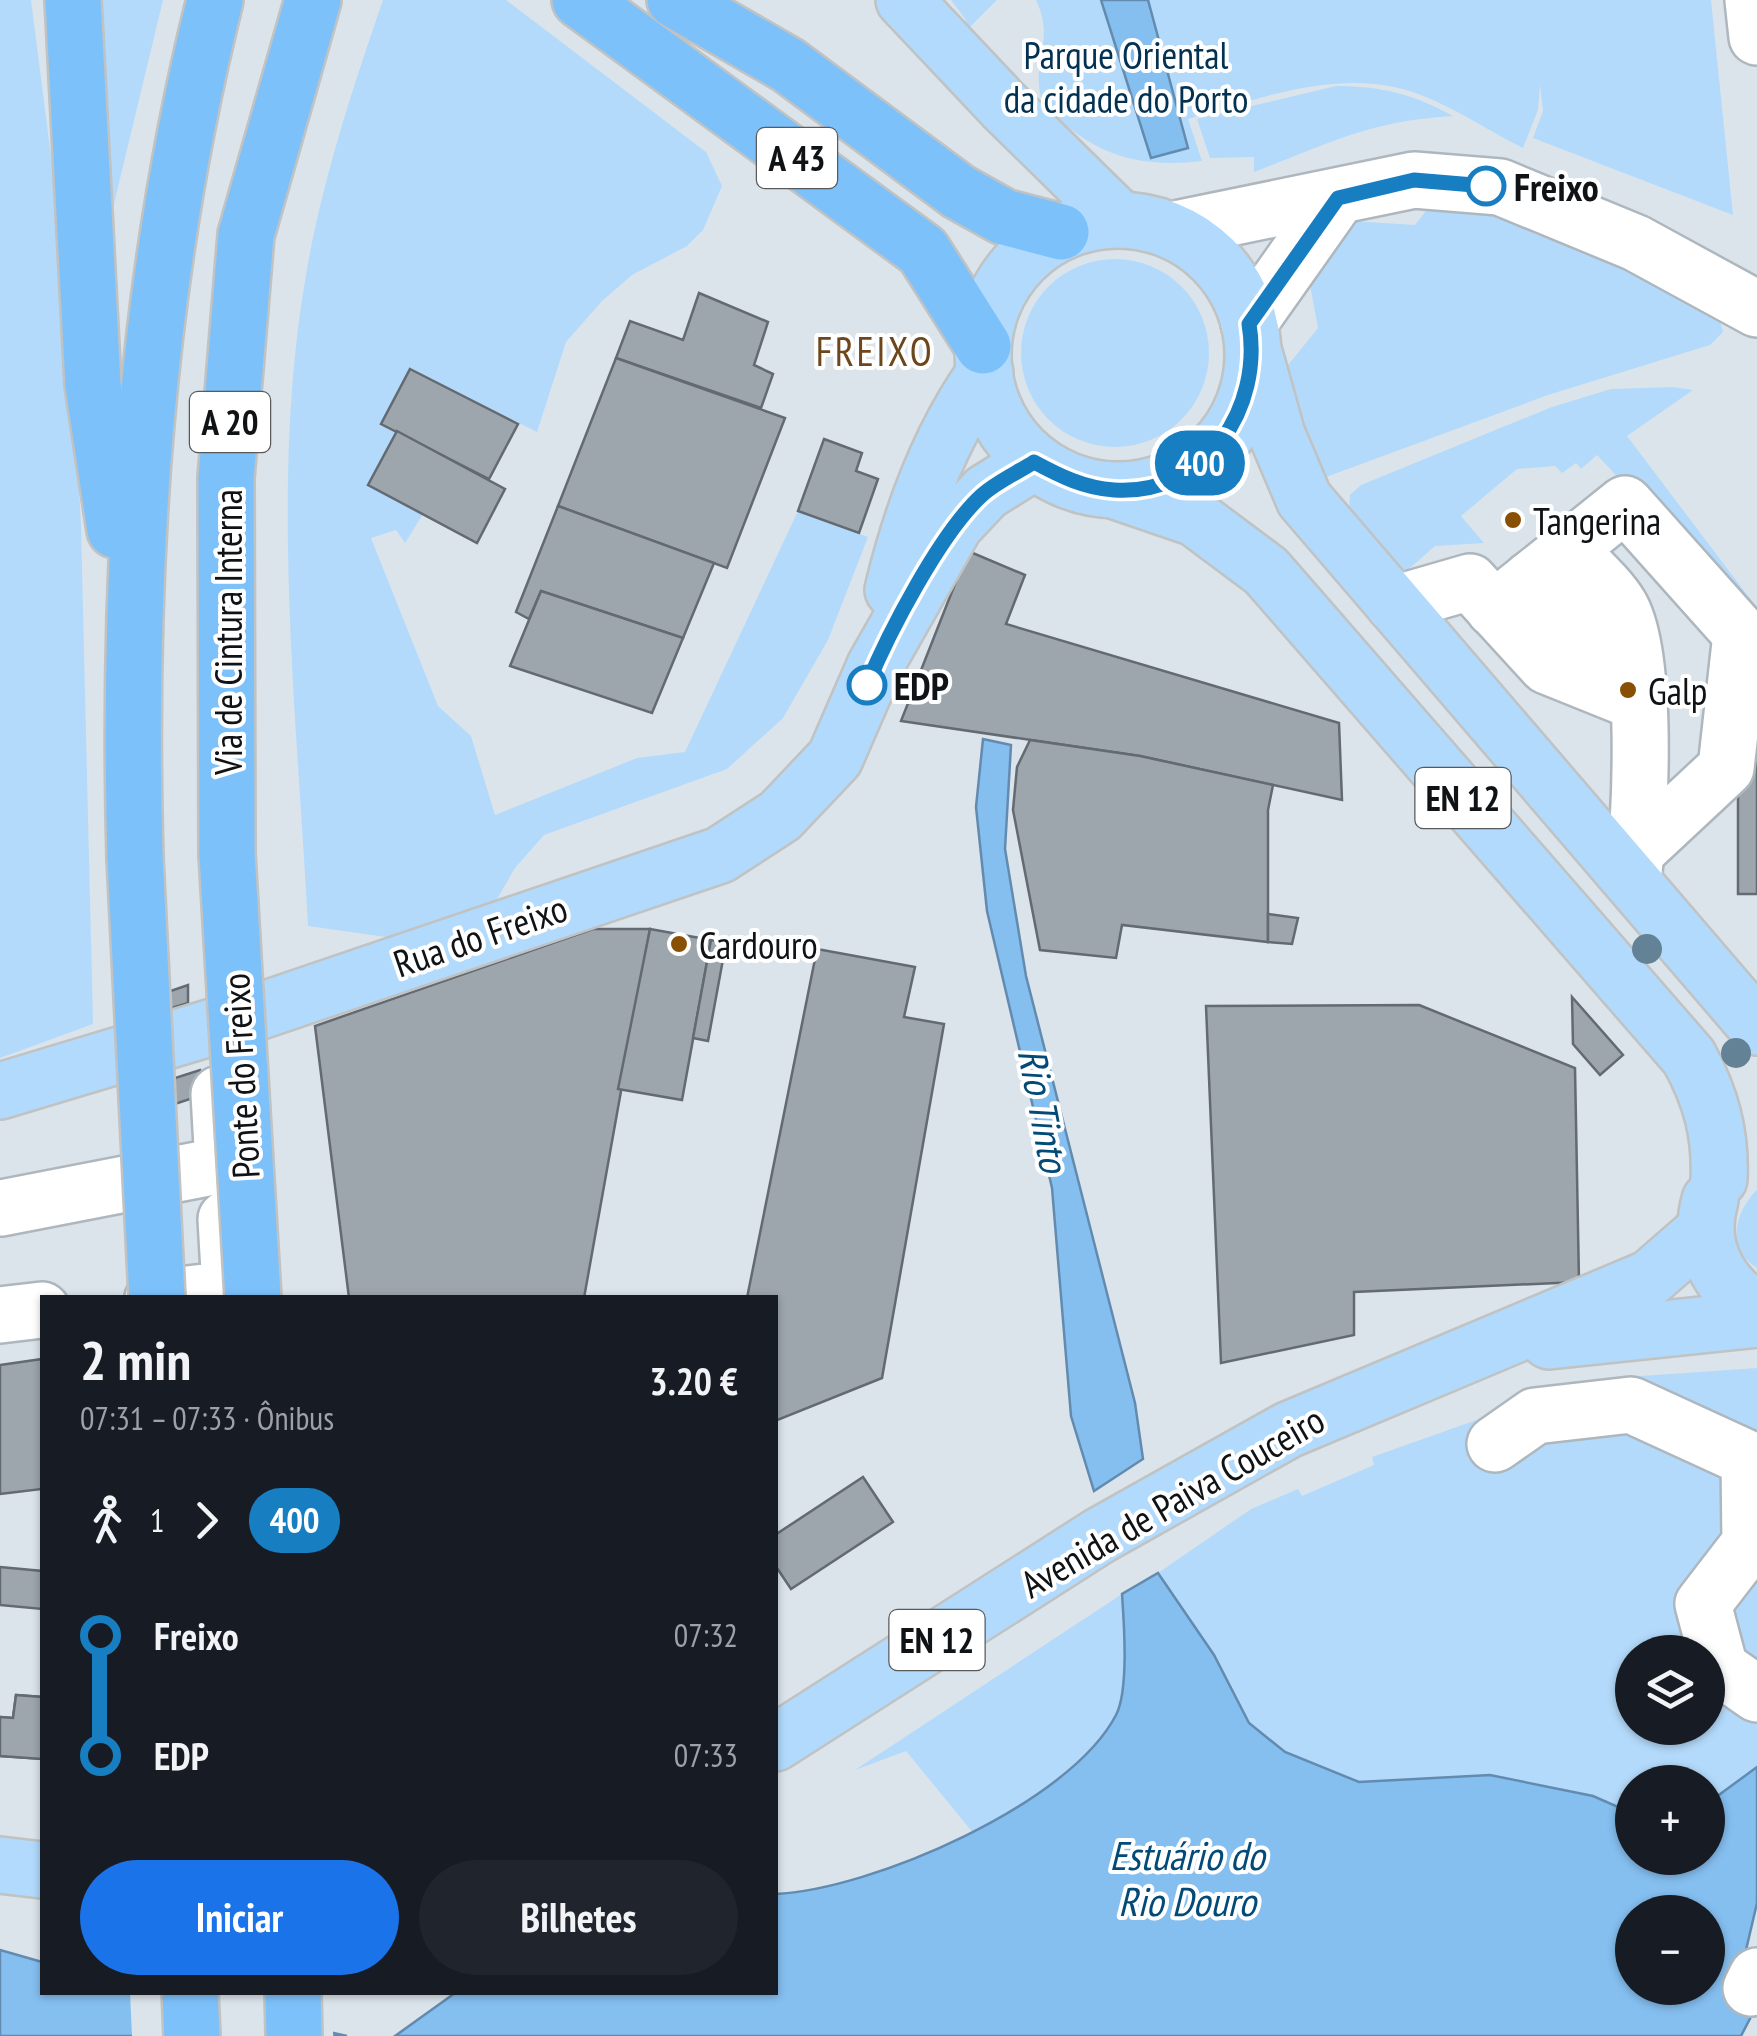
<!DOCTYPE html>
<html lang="pt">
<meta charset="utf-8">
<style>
:root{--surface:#171b24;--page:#20242c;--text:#f1f3f6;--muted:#9ea1a6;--accent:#1a73e8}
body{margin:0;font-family:"PT Sans Narrow",sans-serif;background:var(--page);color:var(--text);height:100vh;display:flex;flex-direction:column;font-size:38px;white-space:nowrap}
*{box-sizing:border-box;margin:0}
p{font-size:32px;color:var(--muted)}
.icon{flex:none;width:55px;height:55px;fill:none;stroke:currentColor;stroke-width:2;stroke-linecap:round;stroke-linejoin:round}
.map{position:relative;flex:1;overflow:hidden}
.panel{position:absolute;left:40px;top:1295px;width:738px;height:700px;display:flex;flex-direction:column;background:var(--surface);border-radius:0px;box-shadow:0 2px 8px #0004}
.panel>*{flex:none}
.badge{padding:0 20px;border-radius:32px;font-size:35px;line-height:65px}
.controls{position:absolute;left:1615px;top:1635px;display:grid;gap:20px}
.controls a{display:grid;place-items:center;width:110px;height:110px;border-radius:50%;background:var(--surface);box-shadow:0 2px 8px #0004;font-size:50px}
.map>.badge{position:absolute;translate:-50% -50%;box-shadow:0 0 0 5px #fff}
.legs{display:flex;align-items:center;gap:15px;height:110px;padding:0 40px;font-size:32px}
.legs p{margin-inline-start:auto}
.headline{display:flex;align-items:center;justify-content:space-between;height:170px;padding:0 40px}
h1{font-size:55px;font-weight:800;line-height:75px}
.action{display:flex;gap:20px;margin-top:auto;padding:20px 40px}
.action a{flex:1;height:115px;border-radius:60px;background:var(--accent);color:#fff;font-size:40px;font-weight:800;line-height:115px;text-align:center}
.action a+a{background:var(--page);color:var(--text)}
ul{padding:0 40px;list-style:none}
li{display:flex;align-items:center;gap:35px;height:120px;font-size:38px}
li i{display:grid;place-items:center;width:15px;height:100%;margin:0 12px;background:currentColor}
li i::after{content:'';width:25px;height:25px;margin:-12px;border:8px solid;border-radius:50%;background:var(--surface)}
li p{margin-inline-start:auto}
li:first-child i{background:linear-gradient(#0000 50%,currentColor 0)}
li:last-child i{background:linear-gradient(currentColor 50%,#0000 0)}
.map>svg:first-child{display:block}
.green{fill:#b4dafb;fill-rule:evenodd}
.water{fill:#85bff0;stroke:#628baf;stroke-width:2.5;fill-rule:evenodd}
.pier{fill:#dbe4eb}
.building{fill:#9ea6ad;stroke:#636a71;stroke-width:2.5}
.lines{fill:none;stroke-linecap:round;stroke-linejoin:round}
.minor-casing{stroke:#aeb7be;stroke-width:60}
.major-casing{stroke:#c1c2c2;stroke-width:60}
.highway-casing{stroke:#c1c2c2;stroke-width:60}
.minor{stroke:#fff;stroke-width:55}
.major{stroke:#b1dafc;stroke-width:55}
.highway{stroke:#7dc1fa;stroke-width:55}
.highway-bridge-casing{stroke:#c1c2c2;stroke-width:60;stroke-linecap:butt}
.highway-bridge{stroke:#7dc1fa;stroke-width:55}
.tree{fill:#648296}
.line-1-casing{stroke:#fff;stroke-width:22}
.line-1{stroke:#187ec2;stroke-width:15}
.stop-1-dot{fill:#fff;stroke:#187ec2;stroke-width:5}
.poi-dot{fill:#895004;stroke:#fff;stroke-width:4}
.labels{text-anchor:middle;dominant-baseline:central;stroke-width:8;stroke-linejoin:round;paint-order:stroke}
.shield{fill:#fff;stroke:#585a5c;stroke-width:2.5}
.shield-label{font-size:35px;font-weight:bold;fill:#101316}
.park-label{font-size:38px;fill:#023151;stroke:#fff}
.stop-label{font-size:38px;font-weight:bold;fill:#101316;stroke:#fff;text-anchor:start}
.poi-label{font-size:38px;fill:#101316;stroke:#fff;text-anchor:start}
.street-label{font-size:38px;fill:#101316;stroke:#fff}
.neighbourhood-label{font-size:40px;letter-spacing:2.5px;fill:#6e461b;stroke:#fff}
.water-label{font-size:40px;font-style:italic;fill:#024b78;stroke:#fff}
</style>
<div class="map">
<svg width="1757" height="2036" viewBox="0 0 1757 2036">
<rect width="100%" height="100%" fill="#dbe4eb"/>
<!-- green -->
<g class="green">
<polygon points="0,0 31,0 69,297 81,526 93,1024 0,1058"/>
<polygon points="82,0 163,0 112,212 108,280"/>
<path d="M383,0H506L706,152L722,186L703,230L687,246L632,275L602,301L566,342L537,432L411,369L382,423L397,431L368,485L423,514L405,543L396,530L371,538L438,706L471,736L495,815L637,758L685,752L798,511L868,537L828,640L783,718L727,769L544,835L515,868L489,913L393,938L308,926C297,715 269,478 307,269C323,178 353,87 383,0Z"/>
<polygon points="951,0 997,0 967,30 962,26 966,20"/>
<path d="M1036,0H1711L1733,215L1533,138L1543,111L1540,85L1538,110L1523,148C1489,131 1455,108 1421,95C1345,65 1261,98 1188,119L1202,161C1135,169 1088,153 1042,102C1030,59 1056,43 1036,0Z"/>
<path d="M1336,86C1381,86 1413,94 1453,116C1369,121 1330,143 1254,172V157L1210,158L1197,119Z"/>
<polygon points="1439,194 1486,202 1535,234 1588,253 1631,262 1714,300 1723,332 1710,345 1548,395 1318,480 1293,401 1288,365 1318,328 1310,285 1351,221 1415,225"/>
<circle cx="1115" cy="353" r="94"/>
<polygon points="1673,387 1693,390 1627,436 1757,608 1732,599 1597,455 1581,469 1576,463 1562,473 1555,466 1517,469 1461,516 1484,543 1435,546 1401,576 1349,514 1350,495 1361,485 1552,407 1611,389"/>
<path d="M1757,1190V1268C1726,1249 1734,1212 1757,1190Z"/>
<path d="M1757,1368V1767L1708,1803V1782H1632V1813L1593,1796L1490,1775L1359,1782L1285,1752L1249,1723L1214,1655L1158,1573L1251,1509L1298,1489L1302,1496L1374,1465L1372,1457L1533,1400L1612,1378ZM1632,1652H1708V1728H1632Z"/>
<path d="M1122,1594C1125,1629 1128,1676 1118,1710C1104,1761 1016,1806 974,1834L906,1751L855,1770Z"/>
</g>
<!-- water -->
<g class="water">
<polygon points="1101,0 1148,0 1188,148 1151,158"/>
<polygon points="983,739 1011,745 1005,849 1026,976 1135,1403 1143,1459 1094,1491 1071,1416 1052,1188 987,911 976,807"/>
<path d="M1158,1573L1214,1655L1249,1723L1285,1752L1359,1782L1490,1775L1593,1796L1632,1813V1858H1708V1803L1757,1767V1903L1739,1980L1757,2005L1741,2036H395L455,1993L775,1992V1894C871,1890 1070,1804 1116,1715C1129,1690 1124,1623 1122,1594ZM1632,1912H1708V1988H1632Z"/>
<polygon points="0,1950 42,1962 42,1992 156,1993 347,2036 0,2036"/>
</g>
<!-- pier -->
<polygon class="pier" points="130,1992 178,1992 333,2028 333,2036 132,2036"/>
<!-- building -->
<g class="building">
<polygon points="699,293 768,322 754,365 773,374 761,408 616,358 630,321 683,340"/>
<polygon points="616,358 785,418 727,568 558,506"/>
<polygon points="410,369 518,424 489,479 381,424"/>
<polygon points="397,431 505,489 477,543 368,485"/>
<polygon points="824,439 862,453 856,471 878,479 859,533 798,511"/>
<polygon points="558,506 714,563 683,638 541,591 529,619 516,612"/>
<polygon points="968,551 1025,575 1006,624 1339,723 1342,800 1140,756 901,721"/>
<polygon points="541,591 683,638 652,713 510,666"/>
<polygon points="1757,634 1757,894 1738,894 1738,771"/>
<polygon points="1030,740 1140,756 1273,785 1268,810 1268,942 1122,925 1116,958 1040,950 1013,810 1017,767"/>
<polygon points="1268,914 1298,918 1292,944 1268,942"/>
<polygon points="593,929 650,929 584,1298 349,1298 315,1026"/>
<polygon points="650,929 711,940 682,1100 618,1089"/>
<polygon points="711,940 726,943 708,1041 693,1038"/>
<polygon points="817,949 915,967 904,1017 944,1024 882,1378 775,1421 775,1298 747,1298"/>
<polygon points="188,985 188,1003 162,1011 162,994"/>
<polygon points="1572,997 1623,1055 1600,1075 1573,1044"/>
<polygon points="1419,1005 1575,1068 1579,1282 1354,1292 1354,1335 1221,1363 1206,1006"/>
<polygon points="200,1070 208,1093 130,1119 122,1095"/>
<polygon points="42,1359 42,1489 0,1494 0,1365"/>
<polygon points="863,1477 893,1522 791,1589 775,1565 775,1535"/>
<polygon points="0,1567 42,1571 42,1609 0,1605"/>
<polygon points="16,1695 42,1697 42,1759 0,1756 0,1717 13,1718"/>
<polygon points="16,1695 42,1697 42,1759 0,1756 0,1717 13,1718"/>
</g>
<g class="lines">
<!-- minor casing -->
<g class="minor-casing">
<g id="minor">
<polyline points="1753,0 1757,37"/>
<polyline points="1171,230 1414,180 1500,187 1636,243 1757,309"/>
<polyline points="1249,323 1338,197"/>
<path d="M1569,549C1585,567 1607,585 1620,606C1649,653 1640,815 1634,872"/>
<polyline points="1531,579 1583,639 1603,647"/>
<polyline points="1394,604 1470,582 1547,666 1639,703"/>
<polyline points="1494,609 1625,504 1741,634 1726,768 1636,852"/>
<polyline points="1,1208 223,1165 219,1094"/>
<polyline points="153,1298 230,1289 226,1219"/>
<polyline points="0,1315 42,1310"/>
<polyline points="1495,1444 1535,1416 1631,1405 1749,1459 1750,1543 1703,1604 1720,1668 1757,1694"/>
<polyline points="1751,1988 1757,1976"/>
</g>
</g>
<!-- major casing -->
<g class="major-casing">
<g id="major">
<polyline points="904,0 1004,106 1120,220"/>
<circle cx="1118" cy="355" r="135"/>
<polyline points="1254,353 1277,435 1304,499 1757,1027"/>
<path d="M1116,491L1195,518L1266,571L1689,1057C1711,1097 1721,1134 1719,1179"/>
<path d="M893,590C911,515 940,436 985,373"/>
<polyline points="0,1091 216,1026 720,855 780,816 835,758 875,666 955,525 986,492 1034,462"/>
<path d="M1710,1200C1697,1246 1717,1285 1757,1310"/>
<polyline points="1549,1341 1757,1319"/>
<polyline points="775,1743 1099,1536 1288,1430 1650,1278 1705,1230"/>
<polyline points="0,1865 42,1870"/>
</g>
</g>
<!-- highway casing -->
<g class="highway-casing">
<g id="highway">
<polyline points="73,0 93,385 115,530"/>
<polyline points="580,0 923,251 983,346"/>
<polyline points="675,0 788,65 959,192 1004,217 1061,232"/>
<polyline points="227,854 226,478 246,235 313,0"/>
<path d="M135,858C127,570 145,280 215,0"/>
<polyline points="190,1992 192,2036"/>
<polyline points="293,1992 294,2036"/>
</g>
</g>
<!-- minor -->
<use href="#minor" class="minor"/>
<!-- major -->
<use href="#major" class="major"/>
<!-- highway -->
<use href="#highway" class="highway"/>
<!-- highway-bridge casing -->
<g class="highway-bridge-casing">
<g id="highway-bridge">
<polyline points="227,854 253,1298"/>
<polyline points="135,858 157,1298"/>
</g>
</g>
<!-- highway-bridge -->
<use href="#highway-bridge" class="highway-bridge"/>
</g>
<!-- trees -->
<g class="tree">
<circle cx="1647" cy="949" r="15"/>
<circle cx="1736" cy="1053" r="15"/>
</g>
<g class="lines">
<!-- line-1 casing -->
<g class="line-1-casing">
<path id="line-1" d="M867,685C889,632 940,534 981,496C996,482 1017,473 1034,462C1060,476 1084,488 1114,490C1207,496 1263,407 1249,324L1338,198L1414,180L1486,186"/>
</g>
<!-- line-1 -->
<use href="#line-1" class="line-1"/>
</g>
<!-- markers -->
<g class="stop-1-dot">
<circle cx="1486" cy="186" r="18"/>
<circle cx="867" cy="685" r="18"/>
</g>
<g class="poi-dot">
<circle cx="1513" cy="520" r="10"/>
<circle cx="1628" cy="690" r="10"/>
<circle cx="679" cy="944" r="10"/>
</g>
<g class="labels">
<!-- shield labels -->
<g class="shield">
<rect x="757" y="128" width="80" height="60" rx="8"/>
<rect x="190" y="392" width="80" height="60" rx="8"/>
<rect x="1415.5" y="768" width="95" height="60" rx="8"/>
<rect x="889.5" y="1610" width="95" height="60" rx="8"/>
</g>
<g class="shield-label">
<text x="797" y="158">A 43</text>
<text x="230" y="422">A 20</text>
<text x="1463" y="798">EN 12</text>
<text x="937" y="1640">EN 12</text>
</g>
<!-- park labels -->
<g class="park-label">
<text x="1126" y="54">Parque Oriental<tspan x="1126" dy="44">da cidade do Porto</tspan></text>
</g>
<!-- stop labels -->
<g class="stop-label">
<text x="1514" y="186">Freixo</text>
<text x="894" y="685">EDP</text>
</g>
<!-- poi labels -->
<g class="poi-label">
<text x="1533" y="520">Tangerina</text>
<text x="1648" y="690">Galp</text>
<text x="699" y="944">Cardouro</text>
</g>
<!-- street labels -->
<g class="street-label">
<text transform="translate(227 632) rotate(-90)">Via de Cintura Interna</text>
<text transform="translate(480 935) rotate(-19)">Rua do Freixo</text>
<text transform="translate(240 1076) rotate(-93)">Ponte do Freixo</text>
<text transform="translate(1172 1501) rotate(-30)">Avenida de Paiva Couceiro</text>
</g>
<!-- neighbourhood labels -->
<g class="neighbourhood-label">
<text x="875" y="351">FREIXO</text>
</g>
<!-- water labels -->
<g class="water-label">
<text transform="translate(1044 1110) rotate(79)">Rio Tinto</text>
<text x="1187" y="1855">Estuário do<tspan x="1187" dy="46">Rio Douro</tspan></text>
</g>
</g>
</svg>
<div class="controls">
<a><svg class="icon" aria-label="layers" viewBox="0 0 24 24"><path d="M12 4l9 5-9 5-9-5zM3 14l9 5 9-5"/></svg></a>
<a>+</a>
<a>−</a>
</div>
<b class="badge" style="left:1200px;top:463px;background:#187ec2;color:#fff">400</b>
<section class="panel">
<div class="headline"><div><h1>2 min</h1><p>07:31 – 07:33 · Ônibus</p></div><b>3.20 €</b></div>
<div class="legs"><svg class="icon" aria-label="walk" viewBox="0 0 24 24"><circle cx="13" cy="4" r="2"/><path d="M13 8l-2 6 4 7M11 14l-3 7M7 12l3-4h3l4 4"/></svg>1<svg class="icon" aria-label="forward" viewBox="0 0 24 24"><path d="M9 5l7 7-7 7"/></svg><b class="badge" style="background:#187ec2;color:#fff">400</b></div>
<ul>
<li><i style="color:#187ec2"></i><b>Freixo</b><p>07:32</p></li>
<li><i style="color:#187ec2"></i><b>EDP</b><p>07:33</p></li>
</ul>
<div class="action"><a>Iniciar</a><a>Bilhetes</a></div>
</section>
</div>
